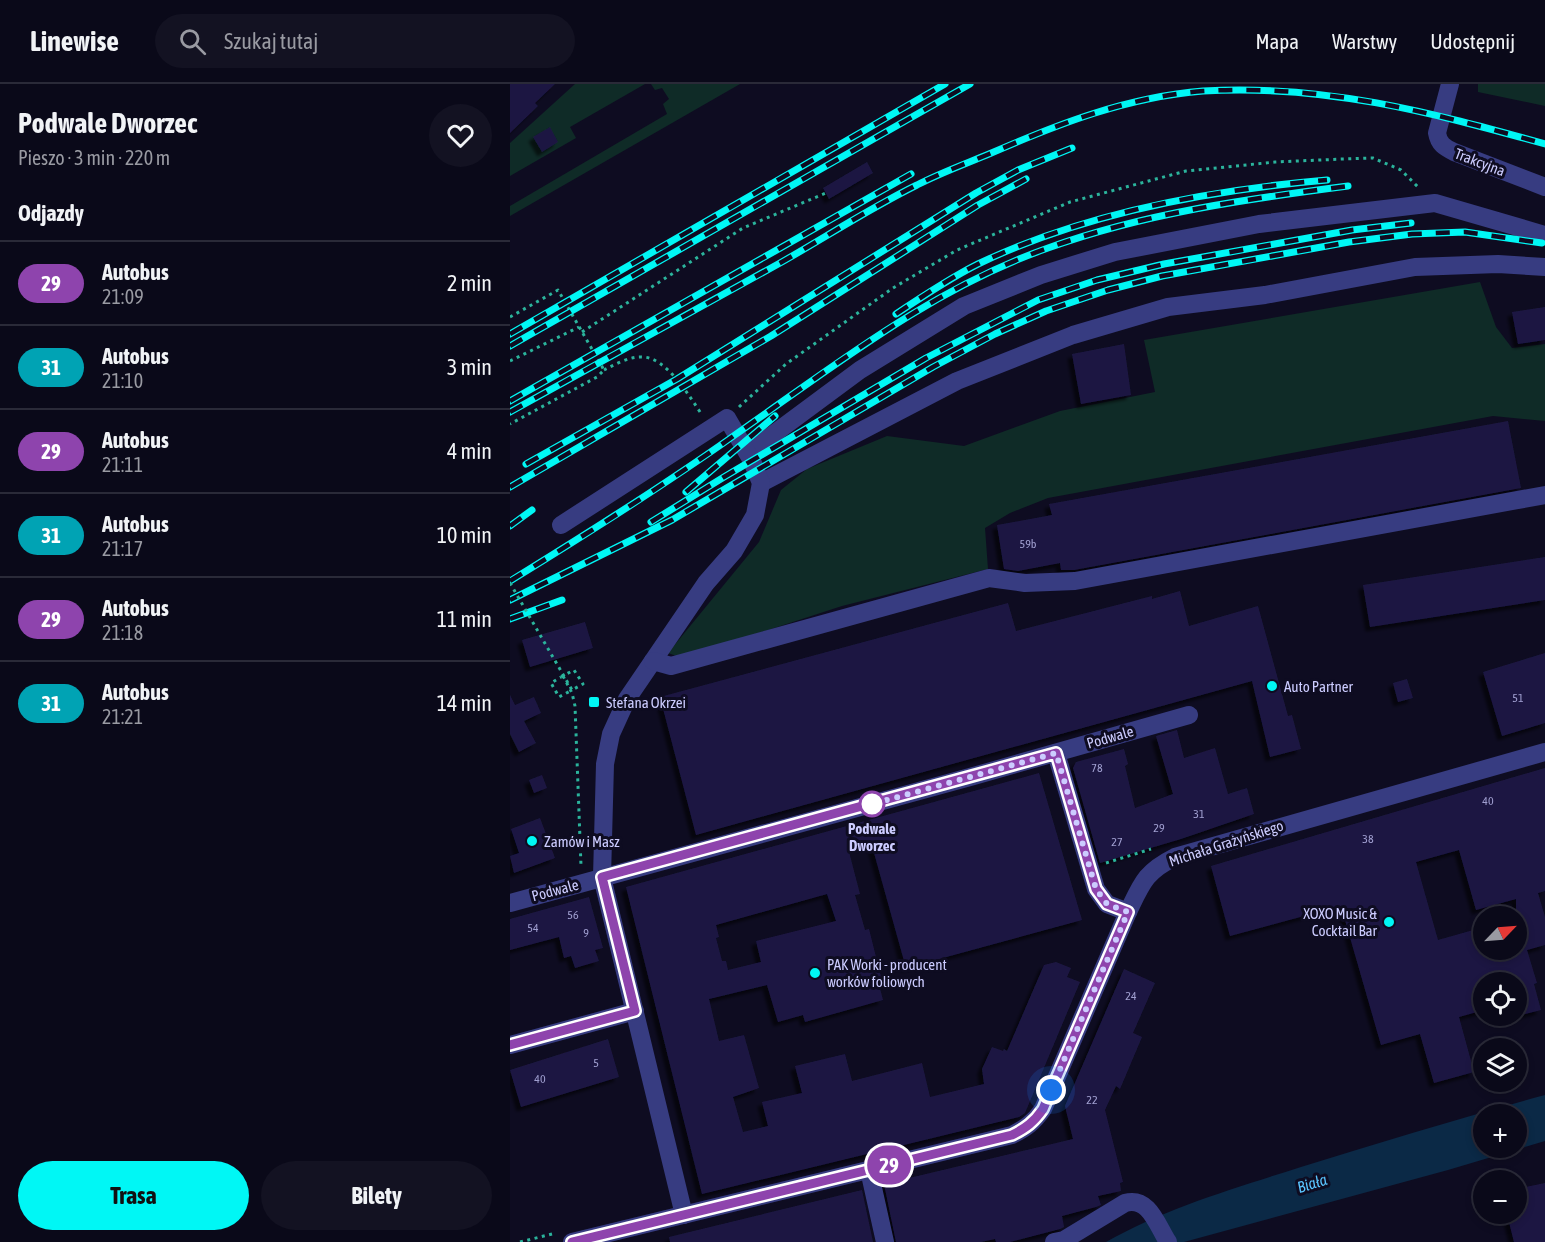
<!DOCTYPE html>
<html lang="pl">
<meta charset="utf-8">
<style>
:root{--surface:#0a0919;--page:#131222;--text:#f1f3f6;--muted:#999aa2;--line:#2a2a38;--accent:#00f7f5}
body{margin:0;font-family:"Asap Condensed",sans-serif;background:var(--page);color:var(--text);height:100vh;display:flex;flex-direction:column;font-size:22px;white-space:nowrap}
*{box-sizing:border-box;margin:0}
p{font-size:20px;color:var(--muted)}
.icon{flex:none;width:33px;height:33px;fill:none;stroke:currentColor;stroke-width:2;stroke-linecap:round;stroke-linejoin:round}
.map{position:relative;flex:1;overflow:hidden}
.panel{display:flex;flex-direction:column;background:var(--surface);width:510px}
.panel>*{flex:none}
.badge{padding:0 12px;border-radius:20px;font-size:21px;line-height:39px}
.needle{width:39px;rotate:65deg}
.controls{position:absolute;left:963px;top:822px;display:grid;gap:12px}
.controls a{display:grid;place-items:center;width:54px;height:54px;border-radius:50%;background:var(--surface);box-shadow:0 3px 9px #0003,0 0 0 2px var(--line);font-size:30px}
.you{position:absolute;width:30px;height:30px;margin:-15px;border:4px solid #fff;border-radius:50%;background:#1a73e8;box-shadow:0 0 0 9px #1a73e833}
.map>.badge{position:absolute;translate:-50% -50%;box-shadow:0 0 0 3px #fff}
h2{padding:0 18px;font-size:22px;line-height:54px}
.round{display:grid;place-items:center;flex:none;width:63px;height:63px;border-radius:32px;background:var(--page)}
.head{display:flex;align-items:center;justify-content:space-between;height:102px;padding:0 18px}
h1{font-size:28px;font-weight:700;line-height:45px}
.action{display:flex;gap:12px;margin-top:auto;padding:12px 18px}
.action a{flex:1;height:69px;border-radius:36px;background:var(--accent);color:#111;font-size:24px;font-weight:700;line-height:69px;text-align:center}
.action a+a{background:var(--page);color:var(--text)}
ul{padding:0;list-style:none}
li{display:flex;align-items:center;gap:18px;height:84px;padding:0 18px;border-top:2px solid var(--line)}
li div{flex:1}
li b{display:block;font-size:22px}
li em{font-style:normal}
li .badge{min-width:66px;font-weight:700;text-align:center}
header{display:flex;align-items:center;gap:36px;box-sizing:border-box;height:84px;padding:0 30px;background:var(--surface);border-bottom:2px solid var(--line)}
header strong{font-size:28px}
nav{display:flex;gap:33px;margin-inline-start:auto;font-size:21px}
.search{width:420px;height:54px;background:var(--page);display:flex;align-items:center;gap:15px;box-sizing:border-box;padding:0 21px;border-radius:33px;color:var(--muted);font-size:22px}
main{display:flex;flex:1;min-height:0}
.map>svg:first-child{display:block}
.green{fill:#0f2b27}
.water{fill:#0b2946;fill-rule:evenodd}
.building{fill:#1c1842;fill-rule:evenodd;filter:url(#shadow)}
.lines{fill:none;stroke-linecap:round;stroke-linejoin:round}
.path{stroke:#2bb49c;stroke-width:3;stroke-dasharray:3 4.5;stroke-linecap:butt}
.minor{stroke:#373c81;stroke-width:18}
.rail-casing{stroke:#00f7f5;stroke-width:7}
.rail{stroke:#0e0c21;stroke-width:4.5;stroke-dasharray:14;stroke-linecap:butt}
.path-bridge{stroke:#2bb49c;stroke-width:3;stroke-dasharray:3 4.5;stroke-linecap:butt}
.line-casing{stroke:#fff;stroke-width:14}
.line{stroke:#8e44ad;stroke-width:9}
.walk{stroke:#ccf;stroke-width:6;stroke-dasharray:0 10.8}
.poi-dot{fill:#00f7f5;stroke:#0e0c21;stroke-width:2}
.stop-dot{fill:#fff;stroke:#8e44ad;stroke-width:3}
.labels{text-anchor:middle;dominant-baseline:central;stroke-width:6;stroke-linejoin:round;paint-order:stroke}
.number-label{font-size:12px;fill:#a09fd0}
.street-label{font-size:15px;fill:#ccf;stroke:#0e0c21}
.poi-label{font-size:15px;fill:#ccf;stroke:#0e0c21;text-anchor:start}
.stop-label{font-size:15px;font-weight:bold;fill:#ccf;stroke:#0e0c21}
.water-label{font-size:16px;font-style:italic;fill:#5ac5ff;stroke:#0e0c21}
</style>
<header>
<strong>Linewise</strong>
<div class="search"><svg class="icon" aria-label="search" viewBox="0 0 24 24"><circle cx="10" cy="10" r="6"/><path d="M15 15l6 6"/></svg>Szukaj tutaj</div>
<nav><a>Mapa</a><a>Warstwy</a><a>Udostępnij</a></nav>
</header>
<main>
<section class="panel">
<div class="head"><div><h1>Podwale Dworzec</h1><p>Pieszo · 3 min · 220 m</p></div><a class="round"><svg class="icon" aria-label="heart" viewBox="0 0 24 24"><path d="M12 20l-8-8c-3-5 5-10 8-4 3-6 11-1 8 4z"/></svg></a></div>
<h2>Odjazdy</h2>
<ul>
<li><span class="badge" style="background:#8e44ad;color:#fff">29</span><div><b>Autobus</b><p>21:09</p></div><em>2 min</em></li>
<li><span class="badge" style="background:#00a3b4;color:#fff">31</span><div><b>Autobus</b><p>21:10</p></div><em>3 min</em></li>
<li><span class="badge" style="background:#8e44ad;color:#fff">29</span><div><b>Autobus</b><p>21:11</p></div><em>4 min</em></li>
<li><span class="badge" style="background:#00a3b4;color:#fff">31</span><div><b>Autobus</b><p>21:17</p></div><em>10 min</em></li>
<li><span class="badge" style="background:#8e44ad;color:#fff">29</span><div><b>Autobus</b><p>21:18</p></div><em>11 min</em></li>
<li><span class="badge" style="background:#00a3b4;color:#fff">31</span><div><b>Autobus</b><p>21:21</p></div><em>14 min</em></li>
</ul>
<div class="action"><a>Trasa</a><a>Bilety</a></div>
</section>
<div class="map">
<svg width="1035" height="1158" viewBox="0 0 1035 1158">
<defs>
<filter id="shadow"><feDropShadow dx="-4.5" dy="4.5" stdDeviation="1.5" flood-color="#0009"/></filter>
</defs>
<rect width="100%" height="100%" fill="#0e0c21"/>
<!-- green -->
<g class="green">
<polygon points="65,0 135,0 60,43 66,54 0,92 0,59"/>
<polygon points="141,0 230,0 0,132 0,122 157,30 153,20 159,15 152,4 145,6"/>
<polygon points="968,0 1035,0 1035,22 968,8"/>
<polygon points="970,198 986,243 1002,264 1035,260 1035,337 983,332 538,414 500,429 475,444 478,485 332,522 172,574 158,569 249,458 271,406 297,385 377,352 454,362 550,327 645,308 634,256"/>
</g>
<!-- water -->
<path class="water" d="M1035,1011V1057L938,1086L674,1158H596C656,1124 725,1104 791,1083C872,1058 953,1033 1035,1011ZM974,1030H1006V1064H974Z"/>
<!-- building -->
<g class="building">
<polygon points="0,0 45,0 25,19 28,22 0,49"/>
<polygon points="40,43 48,58 32,68 23,53"/>
<polygon points="357,78 363,89 319,115 313,104"/>
<polygon points="1035,223 1035,256 1008,260 1002,228"/>
<polygon points="614,260 621,311 571,320 562,270"/>
<polygon points="998,337 1011,404 564,486 551,486 550,479 508,487 494,485 487,441 542,431 539,420"/>
<polygon points="1035,473 1035,516 860,543 853,501"/>
<polygon points="670,507 679,542 748,522 778,632 782,631 791,665 760,673 742,597 186,751 150,613 498,519 506,547 642,512 642,515"/>
<polygon points="75,538 83,564 20,583 12,556"/>
<polygon points="1035,569 1035,639 992,652 973,588"/>
<polygon points="897,595 903,614 888,618 883,599"/>
<polygon points="0,611 5,621 24,613 31,629 14,637 26,659 9,668 0,650"/>
<polygon points="667,646 674,674 705,664 718,710 737,704 744,730 671,755 590,779 563,684 566,678 614,665 618,680 615,682 625,724 663,710 646,652"/>
<path d="M1035,684V807L1028,809L1035,833V861L1017,866L1027,899L1024,900L1031,926L1011,931L1006,917V898H974V926L949,933L964,988L924,999L910,950L871,961L831,822L720,852L701,782ZM949,766L966,826L1006,815V866H974V843L928,856L906,778Z"/>
<path d="M529,689L572,836L396,884L361,758L338,764L350,810L345,811L355,846L359,845L372,897H368L373,916L295,938L293,931L268,938L257,901L199,915L209,957L234,951L249,1004L223,1013L233,1048L258,1042L252,1018L292,1009L285,982L335,970L342,997L412,979L420,1013L474,1000L472,985L482,963L493,967L494,965L497,967L534,881L546,878L561,884L557,893L570,898L515,1029L509,1033L192,1110L116,803ZM317,810L326,837L246,857L251,878L218,886L216,877H212L206,854L209,853L206,841Z"/>
<polygon points="32,691 37,704 24,709 19,696"/>
<polygon points="30,734 45,774 4,789 0,772 9,769 1,745"/>
<polygon points="79,813 93,864 85,866 89,877 65,884 61,872 54,874 49,853 0,866 0,835"/>
<polygon points="614,885 645,899 623,949 632,953 610,1005 606,1002 595,1026 613,1098 610,1099 611,1107 588,1112 591,1121 586,1123 552,1132 554,1143 550,1145 500,1158 486,1158 485,1155 471,1158 386,1158 374,1100 563,1055 555,1022"/>
<polygon points="98,955 109,993 11,1023 0,986"/>
<polygon points="1035,1099 1035,1158 1004,1158 997,1130 1006,1130 1006,1105"/>
<polygon points="352,1106 363,1158 160,1158 159,1153"/>
</g>
<g class="lines">
<!-- path -->
<g class="path">
<polyline points="0,233 48,206 94,286 87,293 0,340"/>
<polyline points="72,248 233,144 316,109"/>
<polyline points="0,277 69,243"/>
<path d="M94,286C106,280 120,272 133,273C157,274 180,313 192,331"/>
<polyline points="229,323 276,280 383,204 447,166 560,118 676,87 765,78 833,75 863,74 891,86 909,104"/>
<polyline points="53,592 62,609 65,622 71,782"/>
<polyline points="51,593 64,586 73,600 62,606"/>
<polyline points="596,779 641,765"/>
<polyline points="10,1158 46,1149"/>
</g>
<!-- minor -->
<g class="minor">
<path d="M940,0L927,49C929,60 934,63 944,68L1035,103"/>
<polyline points="238,369 350,286 454,222 531,191 605,168 749,140 925,119 1035,151"/>
<polyline points="251,399 447,297 563,251 658,223 755,211 905,183 988,180 1035,183"/>
<polyline points="51,441 217,334 242,377 251,399 245,431 224,467 196,499 117,615 101,650 95,680 92,793 174,1131"/>
<polyline points="143,577 161,582 479,494 515,499 565,497 1035,411"/>
<polyline points="546,669 586,805 597,820 618,828"/>
<polyline points="0,819 460,693 679,631"/>
<polyline points="0,961 125,927"/>
<polyline points="359,1086 375,1158"/>
<path d="M62,1158L502,1051C516,1044 524,1038 533,1025L618,828C632,799 635,788 665,773L1035,668"/>
<path d="M544,1158L554,1156L615,1119C639,1112 647,1141 658,1158"/>
</g>
<!-- rail casing -->
<g class="rail-casing">
<g id="rail">
<path d="M386,230C413,212 440,194 468,180C574,129 700,106 817,96"/>
<polyline points="0,250 435,0"/>
<polyline points="0,262 460,0"/>
<polyline points="0,317 401,90"/>
<path d="M0,328C90,278 180,229 270,179C316,153 360,124 407,101C430,89 455,80 479,70C548,40 617,13 693,7C815,0 920,28 1035,60"/>
<polyline points="16,380 167,295 466,109 508,86 562,64"/>
<polyline points="0,403 261,252 468,121 516,95"/>
<polyline points="176,408 265,332"/>
<polyline points="141,438 214,393 416,274 528,216 587,196 654,180 842,146 901,139"/>
<polyline points="0,442 22,426"/>
<path d="M0,497C75,451 150,404 222,353C323,283 421,205 538,164C635,129 737,115 838,102"/>
<polyline points="0,516 162,436 423,283 485,250 536,227 598,206 652,192 839,158 902,150 955,148 1032,159"/>
<polyline points="0,535 52,516"/>
</g>
</g>
<!-- rail -->
<use href="#rail" class="rail"/>
<!-- path-bridge -->
<polyline class="path-bridge" points="0,499 62,606 49,613 41,599 51,593"/>
</g>
<g class="lines">
<!-- line casing -->
<g class="line-casing">
<path id="line" d="M0,961L125,927L92,793L546,669L586,805L597,820L618,828L533,1025C524,1038 516,1044 502,1051L62,1158"/>
</g>
<!-- line -->
<use href="#line" class="line"/>
<!-- walk -->
<polyline class="walk" points="362,720 359,721 546,669 586,805 597,820 618,828 541,1006"/>
</g>
<!-- markers -->
<g class="poi-dot">
<circle cx="762" cy="602" r="6"/>
<rect x="78" y="612" width="12" height="12" rx="3"/>
<circle cx="22" cy="757" r="6"/>
<circle cx="879" cy="838" r="6"/>
<circle cx="305" cy="889" r="6"/>
</g>
<circle class="stop-dot" cx="362" cy="720" r="12"/>
<g class="labels">
<!-- number labels -->
<g class="number-label">
<text x="518" y="460">59b</text>
<text x="1008" y="614">51</text>
<text x="587" y="684">78</text>
<text x="978" y="717">40</text>
<text x="689" y="730">31</text>
<text x="649" y="744">29</text>
<text x="858" y="755">38</text>
<text x="607" y="758">27</text>
<text x="63" y="831">56</text>
<text x="23" y="844">54</text>
<text x="76" y="849">9</text>
<text x="621" y="912">24</text>
<text x="86" y="979">5</text>
<text x="30" y="995">40</text>
<text x="582" y="1016">22</text>
</g>
<!-- street labels -->
<g class="street-label">
<text transform="translate(970 78) rotate(21)">Trakcyjna</text>
<text transform="translate(600 653) rotate(-16)">Podwale</text>
<text transform="translate(716 759) rotate(-18)">Michała Grażyńskiego</text>
<text transform="translate(45 806) rotate(-15)">Podwale</text>
</g>
<!-- poi labels -->
<g class="poi-label">
<text x="774" y="602">Auto Partner</text>
<text x="96" y="618">Stefana Okrzei</text>
<text x="34" y="757">Zamów i Masz</text>
<text x="867" y="829" text-anchor="end">XOXO Music &amp;<tspan x="867" dy="17">Cocktail Bar</tspan></text>
<text x="317" y="880">PAK Worki - producent<tspan x="317" dy="17">worków foliowych</tspan></text>
</g>
<!-- stop labels -->
<g class="stop-label">
<text x="362" y="744">Podwale<tspan x="362" dy="17">Dworzec</tspan></text>
</g>
<!-- water labels -->
<g class="water-label">
<text transform="translate(802 1099) rotate(-17)">Biała</text>
</g>
</g>
</svg>
<div class="controls">
<a><svg class="needle" viewBox="-14 -14 28 28"><path d="M0-13l5 13h-10z" fill="#e53935"/><path d="M0 13l5-13h-10z" fill="#999aa2"/></svg></a>
<a><svg class="icon" aria-label="locate" viewBox="0 0 24 24"><circle cx="12" cy="12" r="6"/><path d="M12 2v4M12 18v4M2 12h4M18 12h4"/></svg></a>
<a><svg class="icon" aria-label="layers" viewBox="0 0 24 24"><path d="M12 4l9 5-9 5-9-5zM3 14l9 5 9-5"/></svg></a>
<a>+</a>
<a>−</a>
</div>
<div class="you" style="left:541px;top:1006px"></div>
<b class="badge" style="left:379px;top:1081px;background:#8e44ad;color:#fff">29</b>
</div>
</main>
